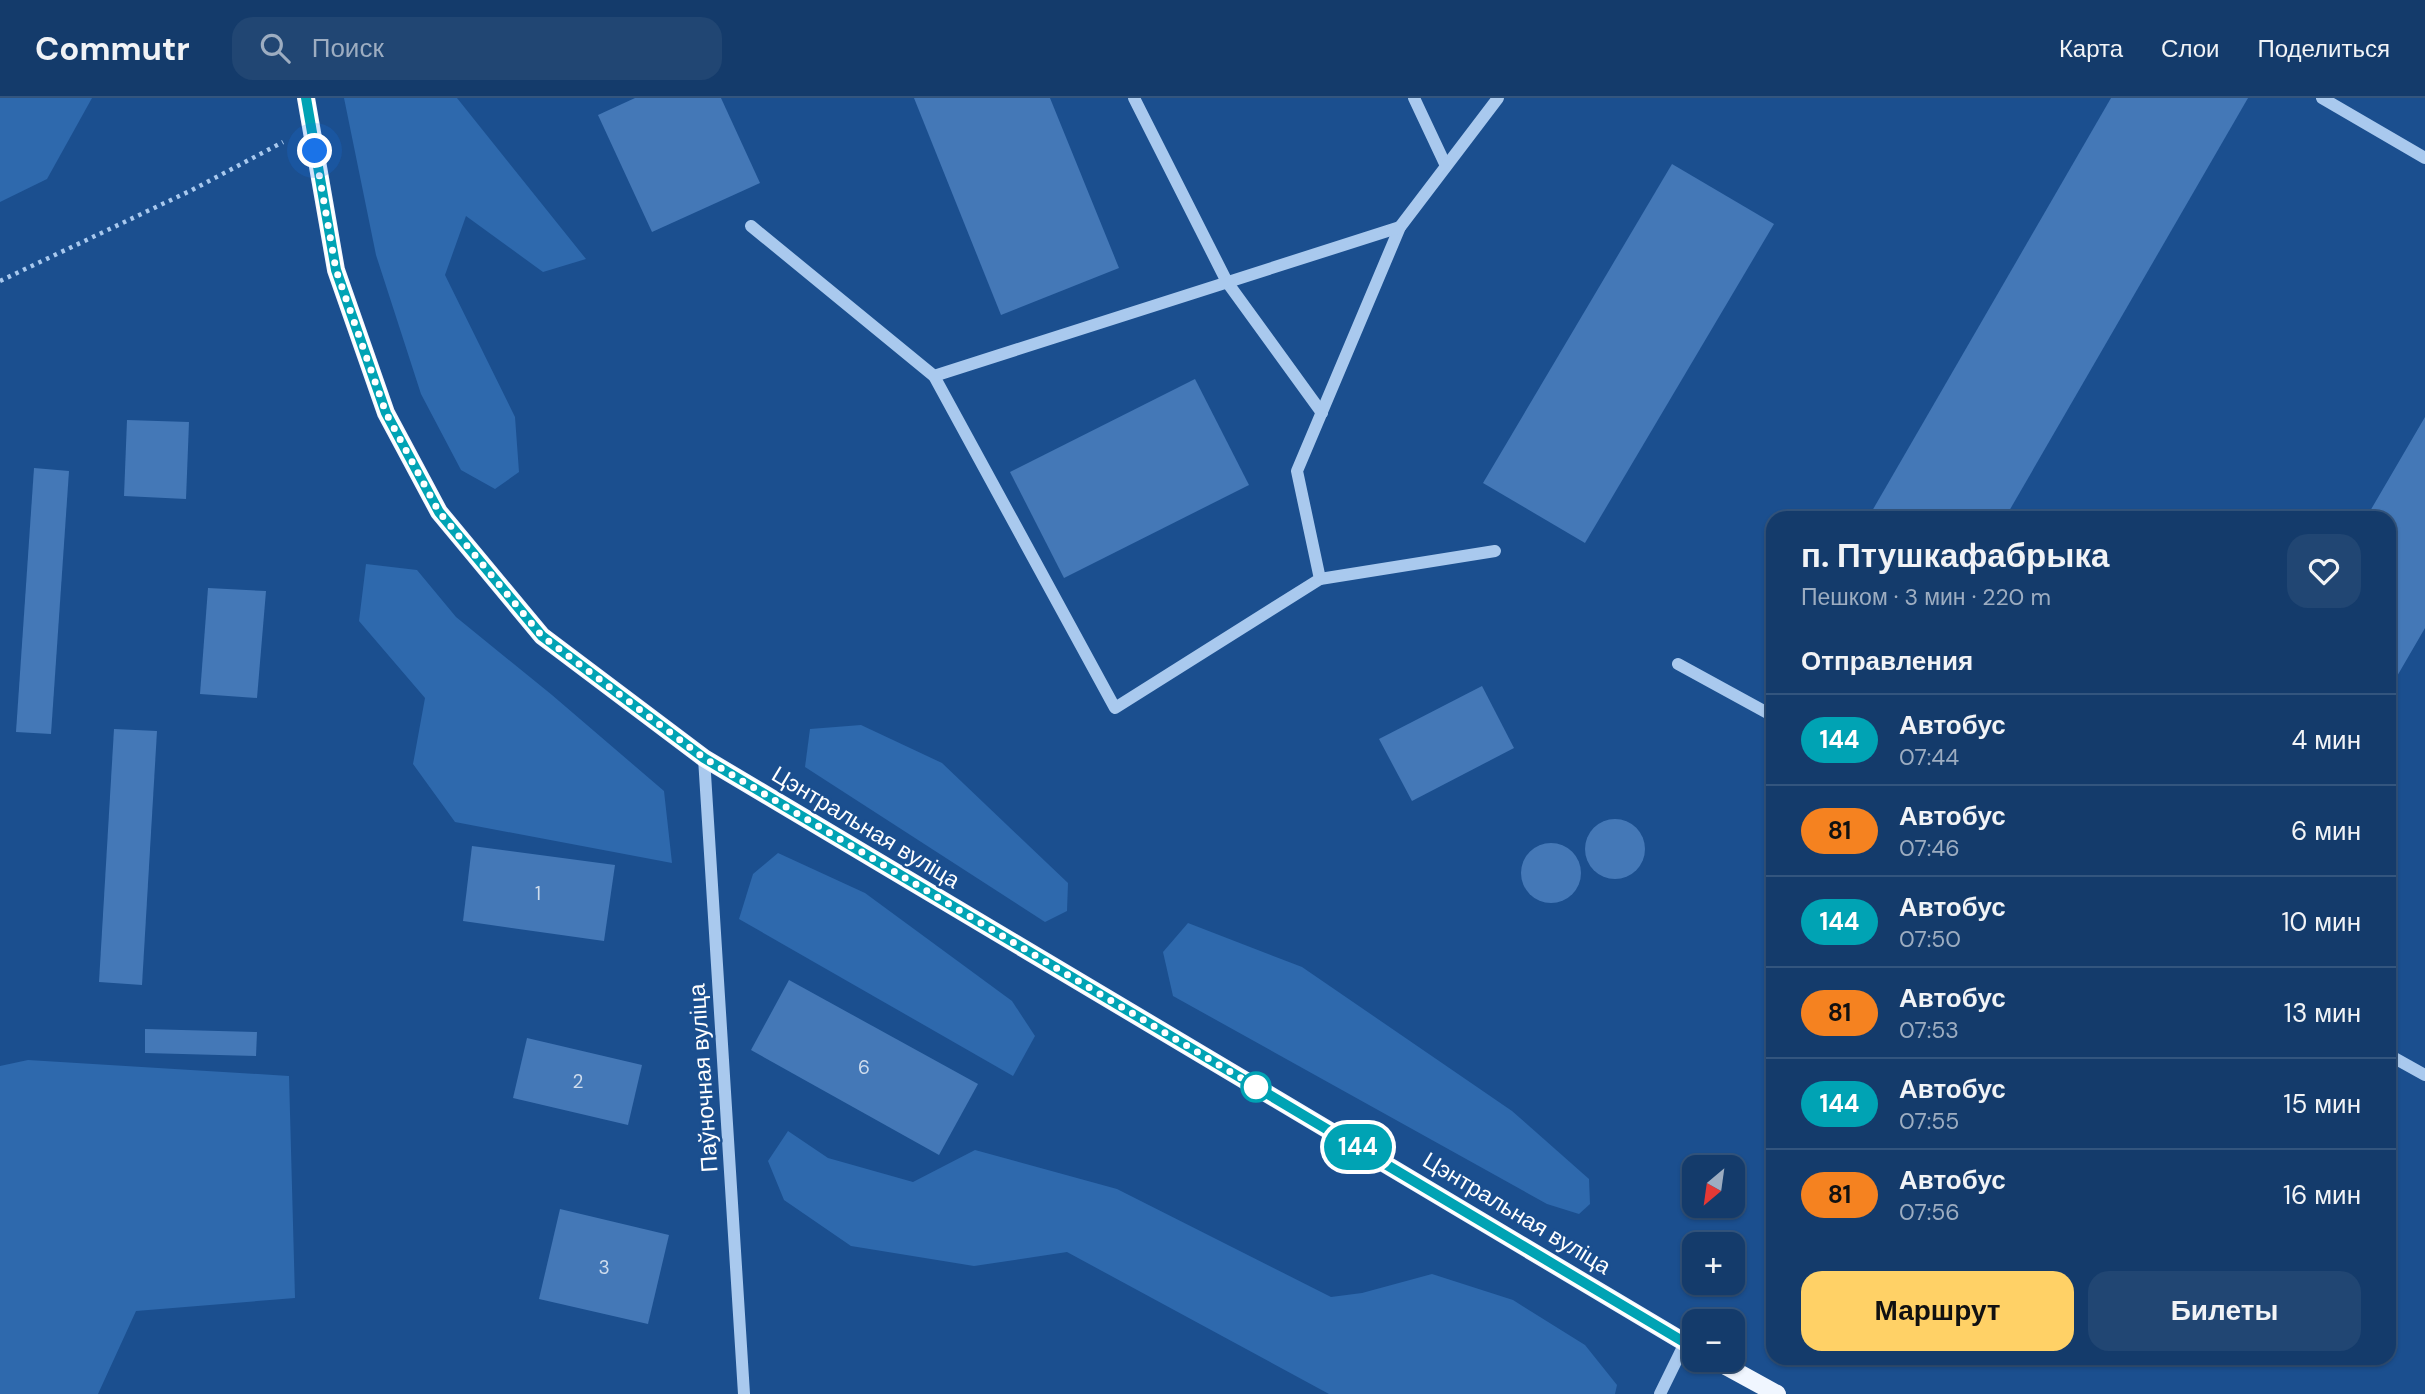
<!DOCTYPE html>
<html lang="ru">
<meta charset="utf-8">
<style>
:root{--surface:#143b6b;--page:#214673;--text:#f1f3f6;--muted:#9dadc1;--line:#33557e;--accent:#ffd166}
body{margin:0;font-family:"DM Sans",sans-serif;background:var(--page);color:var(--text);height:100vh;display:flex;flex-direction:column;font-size:26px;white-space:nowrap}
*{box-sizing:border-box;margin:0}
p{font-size:23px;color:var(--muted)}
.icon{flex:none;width:38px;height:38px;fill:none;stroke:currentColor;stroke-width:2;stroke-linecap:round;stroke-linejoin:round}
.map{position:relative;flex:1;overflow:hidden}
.side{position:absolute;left:1766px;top:413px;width:630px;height:854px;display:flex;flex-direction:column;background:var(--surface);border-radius:21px;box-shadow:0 2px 5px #0004,0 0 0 2px var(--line)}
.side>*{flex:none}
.badge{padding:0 14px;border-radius:23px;font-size:24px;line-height:46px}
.needle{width:46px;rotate:209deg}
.fabs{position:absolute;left:1682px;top:1057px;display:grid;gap:14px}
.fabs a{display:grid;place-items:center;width:63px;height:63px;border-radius:14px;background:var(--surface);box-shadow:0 2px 5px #0004,0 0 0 2px var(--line);font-size:35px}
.you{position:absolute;width:35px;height:35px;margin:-18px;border:5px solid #fff;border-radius:50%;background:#1a73e8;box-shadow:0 0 0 10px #1a73e833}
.map>.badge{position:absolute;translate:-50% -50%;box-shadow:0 0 0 4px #fff}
h2{padding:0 35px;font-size:26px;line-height:63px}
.round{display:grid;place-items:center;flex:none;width:74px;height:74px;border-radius:21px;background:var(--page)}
.overview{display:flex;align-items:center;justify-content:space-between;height:119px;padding:0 35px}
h1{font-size:33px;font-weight:700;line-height:52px}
.cta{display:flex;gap:14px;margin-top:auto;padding:14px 35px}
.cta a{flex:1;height:80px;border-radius:21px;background:var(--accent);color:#111;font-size:28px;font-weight:700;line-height:80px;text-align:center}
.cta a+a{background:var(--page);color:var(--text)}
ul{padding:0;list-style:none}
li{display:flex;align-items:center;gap:21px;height:91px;padding:0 35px;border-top:2px solid var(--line)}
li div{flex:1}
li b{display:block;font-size:26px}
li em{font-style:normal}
li .badge{min-width:77px;font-weight:700;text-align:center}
header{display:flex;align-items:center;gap:42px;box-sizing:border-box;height:98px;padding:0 35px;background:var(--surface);border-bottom:2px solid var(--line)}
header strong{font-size:33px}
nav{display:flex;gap:38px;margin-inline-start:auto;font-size:24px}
.search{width:490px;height:63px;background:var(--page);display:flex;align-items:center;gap:18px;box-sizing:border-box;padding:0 24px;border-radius:21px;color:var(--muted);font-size:26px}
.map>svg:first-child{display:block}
.green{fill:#2e69ad}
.building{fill:#4478b7}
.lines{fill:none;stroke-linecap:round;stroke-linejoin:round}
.path{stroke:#a9c9ee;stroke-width:4.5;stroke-dasharray:3.5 5;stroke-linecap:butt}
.minor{stroke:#a9c9ee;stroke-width:12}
.major{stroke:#f0f6ff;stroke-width:18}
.line-casing{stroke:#fff;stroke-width:16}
.line{stroke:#00a3b4;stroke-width:10}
.walk{stroke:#fff;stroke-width:7;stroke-dasharray:0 12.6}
.stop-dot{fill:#fff;stroke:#00a3b4;stroke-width:3.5}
.labels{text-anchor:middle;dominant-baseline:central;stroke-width:5;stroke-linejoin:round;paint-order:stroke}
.number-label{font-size:19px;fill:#d0dded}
.street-label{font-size:23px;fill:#fff;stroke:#1b4f8f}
</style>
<header>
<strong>Commutr</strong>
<div class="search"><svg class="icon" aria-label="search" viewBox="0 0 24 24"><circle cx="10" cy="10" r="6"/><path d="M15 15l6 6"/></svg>Поиск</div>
<nav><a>Карта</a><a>Слои</a><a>Поделиться</a></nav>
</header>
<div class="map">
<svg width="2425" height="1296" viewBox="0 0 2425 1296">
<rect width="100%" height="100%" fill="#1b4f8f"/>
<!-- green -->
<g class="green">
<polygon points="0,0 92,0 47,81 0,104"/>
<polygon points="344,0 457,0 586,161 543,174 466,118 445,177 515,319 519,374 495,391 461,372 421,296 376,157"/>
<polygon points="366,466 417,472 456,519 552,597 664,693 672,765 455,724 413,666 425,600 359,523"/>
<polygon points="861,627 942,665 1068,785 1067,813 1045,824 805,669 810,631"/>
<polygon points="778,755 865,795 1012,903 1035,938 1013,978 739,821 753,776"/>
<polygon points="1188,825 1302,869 1512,1013 1589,1081 1590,1106 1579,1116 1547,1106 1173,898 1163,854"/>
<polygon points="28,962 289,978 295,1200 136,1213 98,1296 0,1296 0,968"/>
<polygon points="788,1033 828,1060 913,1084 975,1052 1117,1091 1331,1199 1362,1195 1432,1176 1513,1202 1585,1247 1617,1287 1615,1296 1329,1296 1067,1154 974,1168 851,1148 784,1102 768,1063"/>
</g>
<!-- building -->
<g class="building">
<polygon points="635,0 721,0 760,85 652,134 598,17"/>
<polygon points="914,0 1050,0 1119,170 1001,217"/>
<polygon points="2111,0 2248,0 2005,420 1868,420"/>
<polygon points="1672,66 1774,126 1585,445 1483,385"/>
<polygon points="1195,281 1249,387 1064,480 1010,374"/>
<polygon points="2425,319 2425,530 2389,592 2389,420 2366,420"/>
<polygon points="127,322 189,324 186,401 124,398"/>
<polygon points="34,370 69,373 51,636 16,634"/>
<polygon points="208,490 266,493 257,600 200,596"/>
<polygon points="1482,588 1514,650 1412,703 1379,641"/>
<polygon points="114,631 157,633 142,887 99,884"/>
<circle cx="1615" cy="751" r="30"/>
<circle cx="1551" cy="775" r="30"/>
<polygon points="472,748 615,767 604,843 463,823"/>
<polygon points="789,882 978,986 939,1057 751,952"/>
<polygon points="145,931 257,934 256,958 145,955"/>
<polygon points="527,940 642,967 628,1027 513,1000"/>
<polygon points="560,1111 669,1137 648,1226 539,1201"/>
</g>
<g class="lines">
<!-- path -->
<polyline class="path" points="0,183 192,92 283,44"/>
<!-- minor -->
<g class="minor">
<polyline points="1134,0 1227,184 1322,315"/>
<polyline points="1414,0 1446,68"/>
<polyline points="2322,0 2425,60"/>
<polyline points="751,128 934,278 1115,610 1320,481 1297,373 1400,129 1498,0"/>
<polyline points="934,278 1400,129"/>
<polyline points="1320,481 1495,453"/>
<polyline points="1678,566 1773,618"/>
<polyline points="704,660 744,1296"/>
<polyline points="2389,957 2425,977"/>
<polyline points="1660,1296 1685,1245"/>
</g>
<!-- major -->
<g class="major">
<polyline points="306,0 336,172 386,315 439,414 542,538 704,660 1694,1250"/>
<polyline points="1715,1262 1777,1296"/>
</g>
</g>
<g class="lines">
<!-- line casing -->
<g class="line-casing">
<polyline id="line" points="306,0 336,172 386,315 439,414 542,538 704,660 1694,1250"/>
</g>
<!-- line -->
<use href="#line" class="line"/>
<!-- walk -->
<polyline class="walk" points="315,53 336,172 386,315 439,414 542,538 704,660 1256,989"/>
</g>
<!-- markers -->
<circle class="stop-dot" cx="1256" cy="989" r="14"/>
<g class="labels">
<!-- number labels -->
<g class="number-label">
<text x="538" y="795">1</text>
<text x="864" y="969">6</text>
<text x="578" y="983">2</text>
<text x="604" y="1169">3</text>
</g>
<!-- street labels -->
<g class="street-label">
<text transform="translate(866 729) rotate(31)">Цэнтральная вуліца</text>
<text transform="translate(703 980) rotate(-94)">Паўночная вуліца</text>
<text transform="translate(1517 1115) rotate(31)">Цэнтральная вуліца</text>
</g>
</g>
</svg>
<div class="fabs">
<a><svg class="needle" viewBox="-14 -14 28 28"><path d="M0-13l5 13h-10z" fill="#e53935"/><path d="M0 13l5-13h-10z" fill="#9dadc1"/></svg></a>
<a>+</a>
<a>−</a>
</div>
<div class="you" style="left:315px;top:53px"></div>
<b class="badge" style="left:1358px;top:1049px;background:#00a3b4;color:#fff">144</b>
<section class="side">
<div class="overview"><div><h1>п. Птушкафабрыка</h1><p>Пешком · 3 мин · 220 m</p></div><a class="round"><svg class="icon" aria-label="heart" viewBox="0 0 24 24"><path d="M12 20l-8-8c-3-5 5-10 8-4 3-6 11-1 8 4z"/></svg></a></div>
<h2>Отправления</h2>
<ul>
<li><span class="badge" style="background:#00a3b4;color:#fff">144</span><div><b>Автобус</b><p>07:44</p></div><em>4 мин</em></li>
<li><span class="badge" style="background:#f58220;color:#111">81</span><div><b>Автобус</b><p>07:46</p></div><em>6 мин</em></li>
<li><span class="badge" style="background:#00a3b4;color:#fff">144</span><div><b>Автобус</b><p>07:50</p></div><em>10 мин</em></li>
<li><span class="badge" style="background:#f58220;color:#111">81</span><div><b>Автобус</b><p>07:53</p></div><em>13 мин</em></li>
<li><span class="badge" style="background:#00a3b4;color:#fff">144</span><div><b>Автобус</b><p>07:55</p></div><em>15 мин</em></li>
<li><span class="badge" style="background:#f58220;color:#111">81</span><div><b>Автобус</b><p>07:56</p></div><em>16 мин</em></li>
</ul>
<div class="cta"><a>Маршрут</a><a>Билеты</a></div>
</section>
</div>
